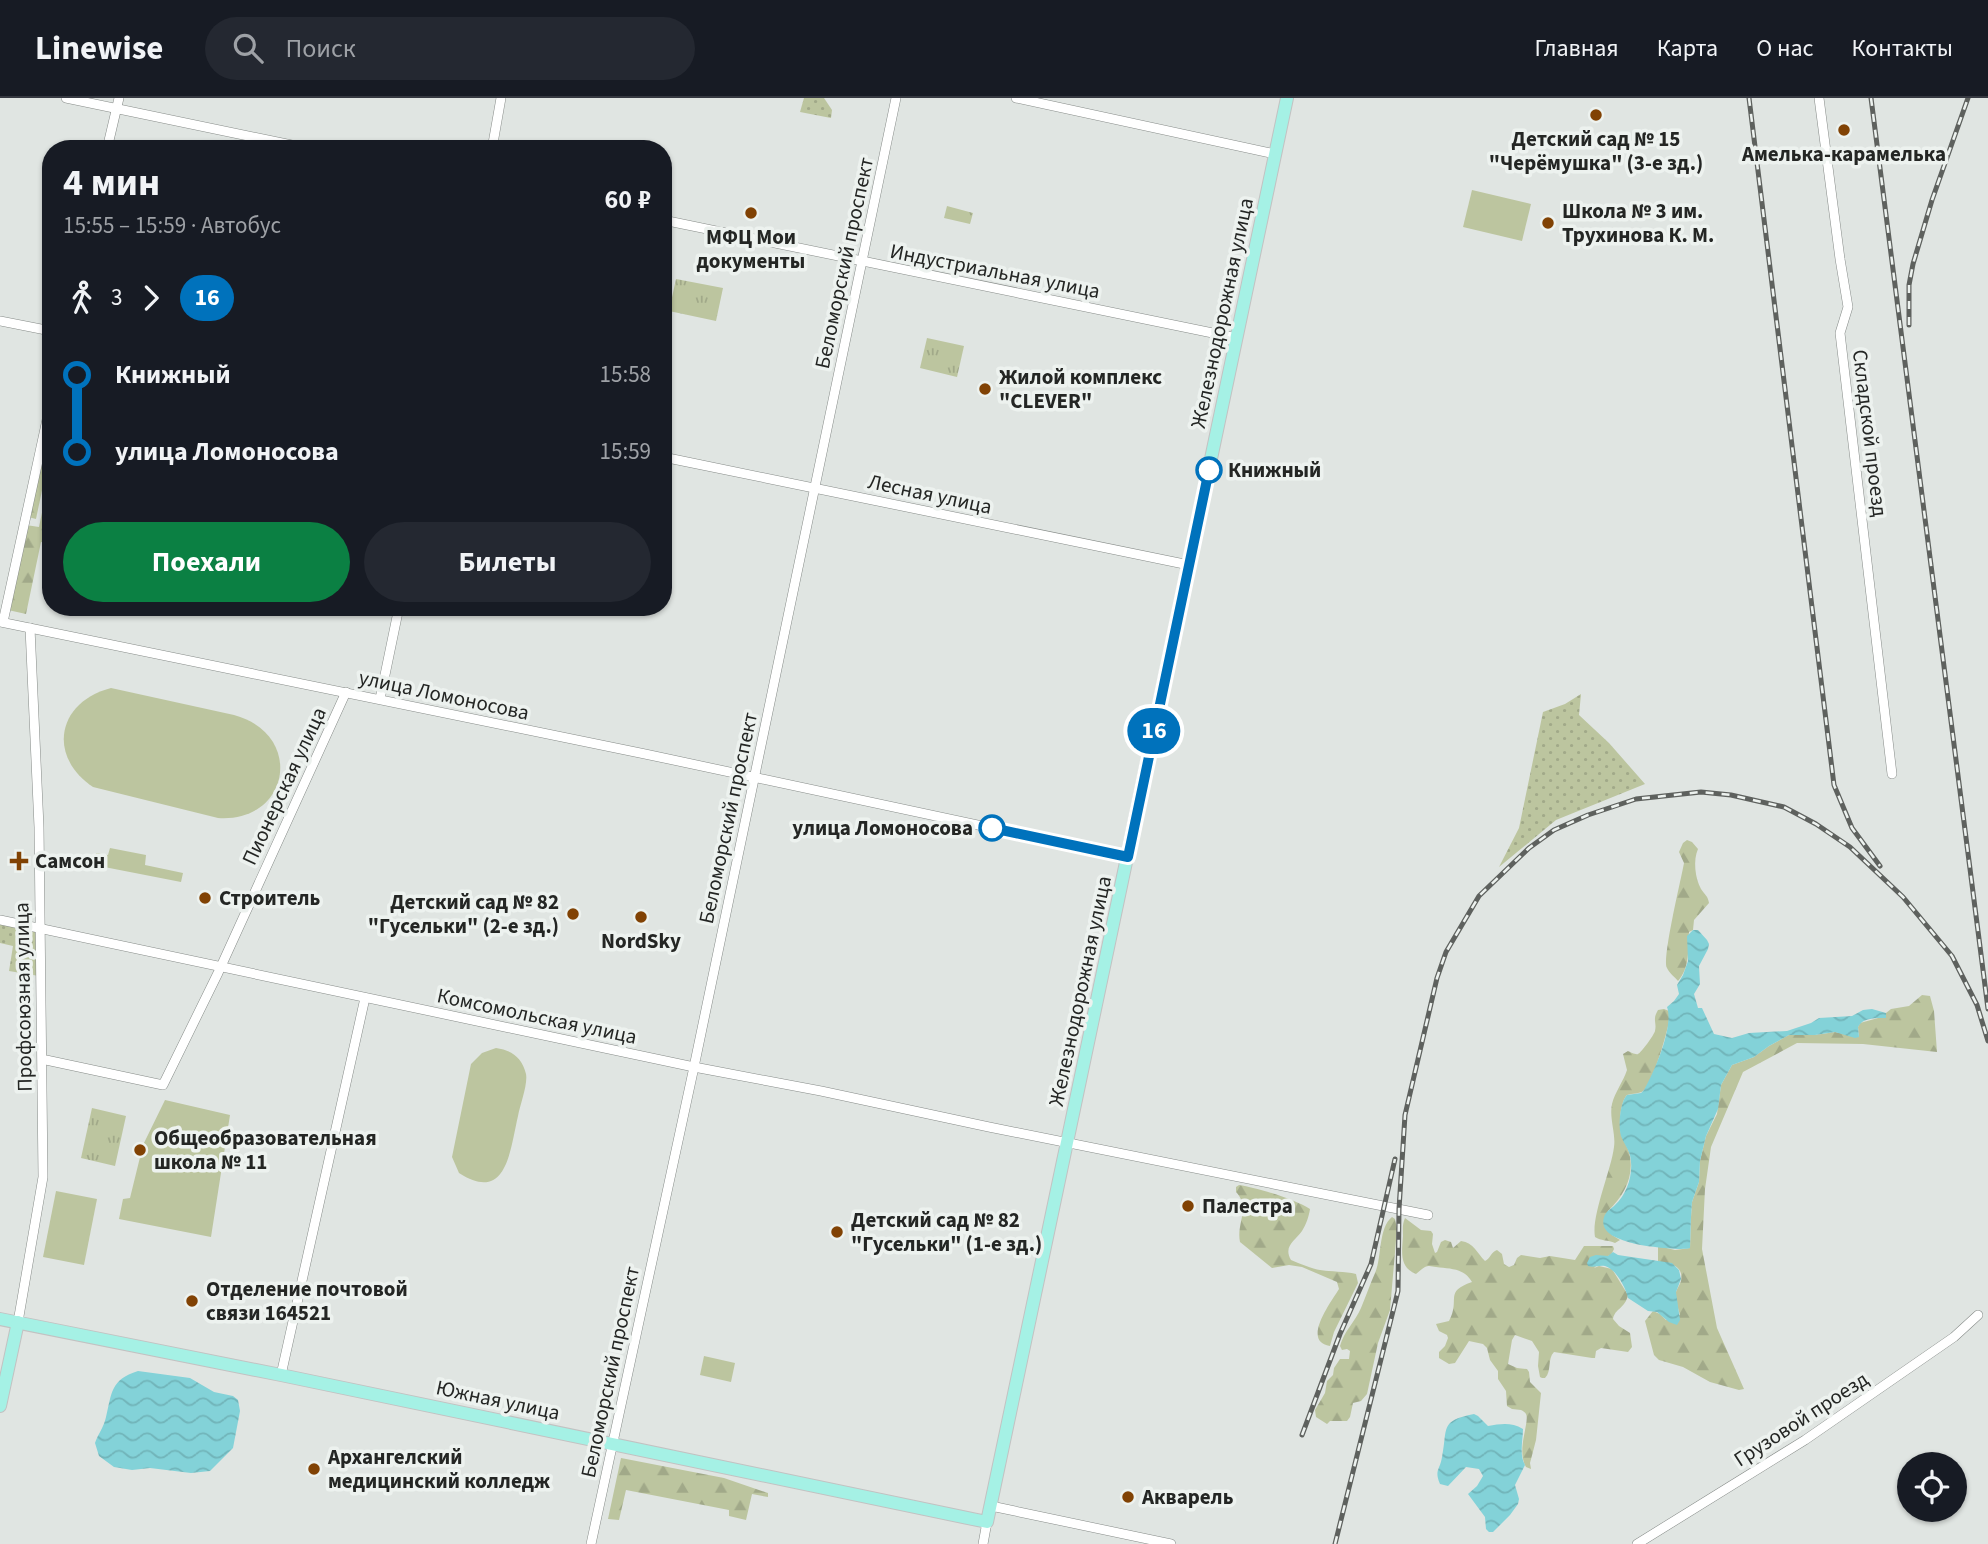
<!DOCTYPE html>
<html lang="ru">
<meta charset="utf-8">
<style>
:root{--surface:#171b24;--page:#242831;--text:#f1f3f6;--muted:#9ea1a6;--line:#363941;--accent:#0b8043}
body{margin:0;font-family:"Source Sans 3",sans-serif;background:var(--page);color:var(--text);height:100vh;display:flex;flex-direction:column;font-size:26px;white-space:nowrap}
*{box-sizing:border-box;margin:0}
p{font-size:23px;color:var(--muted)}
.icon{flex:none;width:38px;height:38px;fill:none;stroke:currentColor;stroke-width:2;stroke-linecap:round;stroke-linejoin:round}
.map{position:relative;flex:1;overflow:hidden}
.sheet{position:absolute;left:42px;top:42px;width:630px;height:476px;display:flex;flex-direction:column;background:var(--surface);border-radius:28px;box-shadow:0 2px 5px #0004}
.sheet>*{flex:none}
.badge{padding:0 14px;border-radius:23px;font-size:24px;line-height:46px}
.fabs{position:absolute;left:1897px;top:1354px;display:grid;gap:14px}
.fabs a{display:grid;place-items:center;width:70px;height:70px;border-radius:50%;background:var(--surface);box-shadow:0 2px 5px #0004;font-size:35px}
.map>.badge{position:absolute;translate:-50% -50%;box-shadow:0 0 0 4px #fff}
.legs{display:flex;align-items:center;gap:10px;height:77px;padding:0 21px;font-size:23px}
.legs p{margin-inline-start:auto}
.overview{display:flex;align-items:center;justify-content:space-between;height:119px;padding:0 21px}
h1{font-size:38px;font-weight:700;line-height:52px}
.button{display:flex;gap:14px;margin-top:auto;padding:14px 21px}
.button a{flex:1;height:80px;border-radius:42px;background:var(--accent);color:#fff;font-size:28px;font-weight:700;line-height:80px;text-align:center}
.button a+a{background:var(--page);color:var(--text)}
ul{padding:0 21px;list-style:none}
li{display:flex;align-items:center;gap:24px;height:77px;font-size:26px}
li i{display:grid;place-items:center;width:10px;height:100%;margin:0 9px;background:currentColor}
li i::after{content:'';width:18px;height:18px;margin:-9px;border:5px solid;border-radius:50%;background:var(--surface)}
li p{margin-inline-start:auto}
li:first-child i{background:linear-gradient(#0000 50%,currentColor 0)}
li:last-child i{background:linear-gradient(currentColor 50%,#0000 0)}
header{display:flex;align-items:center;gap:42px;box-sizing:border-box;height:98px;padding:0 35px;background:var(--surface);border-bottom:2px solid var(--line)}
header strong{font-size:33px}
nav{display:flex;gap:38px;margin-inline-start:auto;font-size:24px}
.search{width:490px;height:63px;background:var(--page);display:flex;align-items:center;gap:18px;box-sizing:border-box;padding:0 24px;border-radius:38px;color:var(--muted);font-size:26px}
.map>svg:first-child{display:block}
.grass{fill:url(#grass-dots)}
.forest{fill:url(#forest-firs)}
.park{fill:url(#park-tufts)}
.garden{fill:#bcc59f}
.water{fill:url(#water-waves)}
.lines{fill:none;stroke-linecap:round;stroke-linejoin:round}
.minor-casing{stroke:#868b88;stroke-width:10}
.major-casing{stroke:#c2c2c2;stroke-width:14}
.minor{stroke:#fff;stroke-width:9}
.major{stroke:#a5f1e5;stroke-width:12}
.rail-casing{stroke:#5e615e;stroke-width:5}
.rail{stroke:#edf2ef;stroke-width:2.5;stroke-dasharray:8;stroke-linecap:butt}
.line-1-casing{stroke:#fff;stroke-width:16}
.line-1{stroke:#0072bc;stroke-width:10}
.poi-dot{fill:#814204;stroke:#edf2ef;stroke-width:2.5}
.stop-1-dot{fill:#fff;stroke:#0072bc;stroke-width:3.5}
.labels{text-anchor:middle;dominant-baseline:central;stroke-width:7;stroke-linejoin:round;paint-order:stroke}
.poi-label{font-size:21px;font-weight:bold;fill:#242624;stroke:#edf2ef;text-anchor:start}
.street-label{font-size:21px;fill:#242624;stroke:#edf2ef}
.stop-label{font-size:21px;font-weight:bold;fill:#242624;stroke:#edf2ef;text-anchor:start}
</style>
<header>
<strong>Linewise</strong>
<div class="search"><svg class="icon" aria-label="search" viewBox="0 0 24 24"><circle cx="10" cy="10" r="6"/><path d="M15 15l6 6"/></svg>Поиск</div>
<nav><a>Главная</a><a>Карта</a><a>О нас</a><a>Контакты</a></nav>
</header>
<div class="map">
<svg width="1988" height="1446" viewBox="0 0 1988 1446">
<defs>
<pattern id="grass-dots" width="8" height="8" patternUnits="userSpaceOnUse" patternTransform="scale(1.75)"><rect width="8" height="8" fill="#bcc59f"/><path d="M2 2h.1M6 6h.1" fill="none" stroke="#a1a989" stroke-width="1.8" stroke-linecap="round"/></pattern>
<pattern id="forest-firs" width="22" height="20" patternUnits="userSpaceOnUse" patternTransform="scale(1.75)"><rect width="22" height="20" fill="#bcc59f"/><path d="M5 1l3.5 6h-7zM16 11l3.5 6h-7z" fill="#a1a989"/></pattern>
<pattern id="park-tufts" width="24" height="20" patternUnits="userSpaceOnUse" patternTransform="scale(1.75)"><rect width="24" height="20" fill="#bcc59f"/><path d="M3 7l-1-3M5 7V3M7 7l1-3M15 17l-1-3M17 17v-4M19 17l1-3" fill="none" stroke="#a1a989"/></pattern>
<pattern id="water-waves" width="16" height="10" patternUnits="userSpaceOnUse" patternTransform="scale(1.75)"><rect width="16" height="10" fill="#83d2d8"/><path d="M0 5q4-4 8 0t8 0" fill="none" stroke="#71b4b9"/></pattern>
</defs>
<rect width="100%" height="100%" fill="#e0e5e2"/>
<!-- grass -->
<g class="grass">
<polygon points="804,0 824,0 832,12 831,20 800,14"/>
<polygon points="1581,596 1579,617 1609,645 1645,686 1556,722 1499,769 1519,730 1543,614 1565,606"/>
<polygon points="0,825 36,833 39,878 9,873 13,848 0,845"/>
</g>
<!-- forest -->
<g class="forest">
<polygon points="41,357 49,359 36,421 28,419"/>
<polygon points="49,381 51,382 51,446 41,444 26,516 8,512 26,427 39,429"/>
<path d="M1687,742L1692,744L1698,751C1693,762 1695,780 1701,791C1705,797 1708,798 1709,805L1694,822L1693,832L1689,834C1688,851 1690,870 1678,883C1675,879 1669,875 1667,870C1662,860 1681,782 1684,765L1679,754L1683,745Z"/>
<path d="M1922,897L1930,898L1934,913L1937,954L1863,946L1797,945L1743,974L1711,1049L1705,1091L1702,1151L1717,1230L1744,1291L1739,1292L1710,1284L1683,1269L1659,1262L1654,1257L1645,1223L1653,1213L1660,1216L1666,1222L1680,1217C1678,1210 1675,1201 1676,1194C1677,1190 1680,1187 1681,1183C1684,1168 1670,1164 1658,1164V1148L1675,1152L1690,1150L1691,1119L1692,1104L1699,1084L1700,1063L1706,1038L1717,1016L1721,987L1732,967L1754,959L1769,948L1789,937H1815L1835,934L1859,939L1858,929L1860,925L1878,920H1886V915L1891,911L1909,908Z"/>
<path d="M1664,911L1669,913L1670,917C1669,930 1653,985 1643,993C1640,996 1632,995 1627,997C1620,1004 1618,1029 1622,1039C1624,1044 1627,1048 1629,1054C1635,1077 1625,1097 1608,1113L1612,1137L1620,1142L1615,1145C1608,1142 1601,1143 1595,1139C1591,1118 1611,1073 1614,1049C1616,1036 1609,1020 1612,1006C1615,994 1623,984 1627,972L1623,956L1628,953C1630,954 1636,957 1638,956C1641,955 1654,937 1655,933C1657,924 1652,922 1658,912Z"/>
<path d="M1239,1087C1258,1090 1294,1101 1310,1111C1309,1118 1306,1127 1302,1133C1295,1143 1283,1148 1291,1162C1298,1165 1313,1171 1320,1172C1331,1174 1345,1173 1356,1176L1358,1185L1334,1234L1330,1248C1301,1244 1331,1204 1339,1191L1337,1184L1302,1169L1289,1167L1272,1170L1240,1144C1236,1125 1251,1110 1236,1094V1089Z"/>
<path d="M1392,1119L1395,1121L1397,1131L1390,1212L1378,1245L1367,1296L1361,1303L1353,1305L1350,1319L1347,1323H1330L1327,1326L1316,1319L1315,1312L1325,1295L1327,1283L1333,1277L1334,1270L1340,1261H1349L1350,1253L1347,1251L1342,1252L1340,1248C1344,1233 1355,1224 1361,1210C1366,1198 1370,1186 1375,1175C1382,1160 1378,1130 1392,1119Z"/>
<path d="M1405,1120L1421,1132L1431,1133L1433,1136L1432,1146L1435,1155L1437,1154L1441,1144L1445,1142L1451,1144L1453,1150L1461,1143C1474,1145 1477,1155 1485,1163C1490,1161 1491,1154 1497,1152L1502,1156L1504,1166L1509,1169L1514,1167L1517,1160L1521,1157L1540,1160L1550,1158L1575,1162L1584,1148H1613L1614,1151L1611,1157L1605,1159L1594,1170L1599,1168L1612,1171L1628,1197C1625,1211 1615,1210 1613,1221L1619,1228L1630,1235L1632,1249L1628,1254L1601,1250L1596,1253L1595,1260H1592L1554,1254C1547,1261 1552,1273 1545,1280H1542L1540,1279L1538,1268L1539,1254L1532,1243L1515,1237L1512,1242L1508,1266L1517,1270L1527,1271L1529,1274L1530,1284L1541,1295L1536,1342L1530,1365L1531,1371L1526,1369C1516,1352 1530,1324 1526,1316C1525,1314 1523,1313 1521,1312L1512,1311L1507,1308L1506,1293L1498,1281V1273L1490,1262L1487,1250L1483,1246L1469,1243L1455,1265L1449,1266L1439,1260V1254L1445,1248L1448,1240L1447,1237L1439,1233L1436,1226L1449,1223C1461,1201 1443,1194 1472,1184C1464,1170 1451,1171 1436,1169C1432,1169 1430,1167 1425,1169C1421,1171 1419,1174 1416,1176C1399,1169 1402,1154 1403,1138C1403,1131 1402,1127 1405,1120Z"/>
<polygon points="621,1360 724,1380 768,1395 768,1399 752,1396 746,1422 729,1418 729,1412 626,1392 619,1422 608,1421"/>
</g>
<!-- park -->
<g class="park">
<polygon points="947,108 973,115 970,126 944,120"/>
<polygon points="676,181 723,190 716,223 669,213"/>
<polygon points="927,240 964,248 957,279 920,270"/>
<polygon points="92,1010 126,1018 115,1068 81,1060"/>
</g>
<!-- garden -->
<g class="garden">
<polygon points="1472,92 1531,106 1522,143 1463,129"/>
<path d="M111,590L234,617C305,636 290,725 218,720L93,689C47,658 57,604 111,590Z"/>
<polygon points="110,750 146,757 145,767 183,775 181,784 94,767 96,755 108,757"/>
<path d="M496,950C511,952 522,959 526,976C528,986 520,1007 518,1018C510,1052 507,1106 459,1075L452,1059L471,966L482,955Z"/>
<polygon points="165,1002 230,1017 211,1139 119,1121 123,1101 130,1100 143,1047"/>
<polygon points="56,1093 97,1101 84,1167 43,1159"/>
<polygon points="704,1258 735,1265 731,1284 700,1277"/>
</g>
<!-- water -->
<g class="water">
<path d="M1693,832H1698L1707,842L1709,846L1708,851L1699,868L1700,886L1694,896L1698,910H1702L1714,936L1732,940L1749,935L1787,933L1811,925L1819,920L1852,918L1863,912L1872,911L1886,915V920C1877,920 1863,919 1858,929L1859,939L1855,940L1835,934L1815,937H1789L1769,948L1754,959L1732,967L1721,987L1718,1011L1706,1038L1700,1063L1699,1084L1692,1104L1691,1119L1690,1150C1681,1153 1642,1148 1632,1145C1620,1141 1599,1136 1604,1119C1606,1113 1611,1111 1615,1107C1628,1095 1634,1074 1630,1057C1628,1050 1623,1044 1621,1038C1618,1028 1620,1004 1627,997L1641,995L1644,992C1655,973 1674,928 1667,909L1674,903L1679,896L1677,887L1683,877L1688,863L1687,838Z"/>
<path d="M1613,1154L1618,1157L1672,1165L1679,1172L1681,1181L1676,1194L1680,1222L1677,1227L1669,1224L1657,1214L1648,1213L1628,1200C1626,1190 1616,1171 1605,1168C1598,1167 1594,1170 1588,1168L1587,1165L1590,1159L1596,1157L1608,1158Z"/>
<path d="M138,1273L190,1280L214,1294L233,1298L238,1302L240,1313L233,1350L210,1373L191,1375L150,1370L132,1372L114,1369L99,1358L95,1345C98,1336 104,1329 106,1319C112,1295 110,1282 138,1273Z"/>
<path d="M1474,1316L1478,1318L1488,1328C1501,1326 1511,1324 1523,1331C1523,1342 1519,1357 1525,1367L1515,1387L1519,1401L1518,1406L1510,1417L1493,1434H1489L1486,1431L1485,1419L1468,1396L1477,1388L1483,1378L1479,1371L1466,1369L1448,1388L1440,1386C1434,1372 1440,1372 1442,1359C1448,1330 1439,1323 1474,1316Z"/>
</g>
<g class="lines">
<!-- minor casing -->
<g class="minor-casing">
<g id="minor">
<polyline points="66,0 311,51"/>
<polyline points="1016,0 1275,56"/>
<polyline points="1819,0 1840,161 1848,209 1840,235 1892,676"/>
<polyline points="107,51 119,0"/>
<polyline points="492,51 501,0"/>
<polyline points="663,122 1237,240"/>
<polyline points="0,223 51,233"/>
<polyline points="663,359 1189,467"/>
<polyline points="0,524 645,656 1128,759"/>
<polyline points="3,524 51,303"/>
<polyline points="380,601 399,509"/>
<polyline points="0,822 694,969 821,993 989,1029 1428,1117"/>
<polyline points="46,962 163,987 218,875 346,594"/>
<polyline points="18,1224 43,1079 39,729 30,530"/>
<polyline points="281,1277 365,900"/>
<polyline points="991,1408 1171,1446"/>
<polyline points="591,1446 694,969 896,0"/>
<polyline points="983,1446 987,1424"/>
<polyline points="1637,1446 1805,1342 1954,1239 1978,1217"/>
</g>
</g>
<!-- major casing -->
<g class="major-casing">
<g id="major">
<polyline points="0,1221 281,1277 987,1424 1287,0"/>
<polyline points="0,1308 18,1224"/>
</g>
</g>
<!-- minor -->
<use href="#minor" class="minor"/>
<!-- major -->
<use href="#major" class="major"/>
<!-- rail casing -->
<g class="rail-casing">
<g id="rail">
<polyline points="1749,0 1834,687 1852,730 1880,768"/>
<polyline points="1871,0 1988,911"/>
<polyline points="1909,227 1909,187 1913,166 1932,102 1968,0"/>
<polyline points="1302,1337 1340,1236 1371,1166 1395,1061"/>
<polyline points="1335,1446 1398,1193 1399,1111 1405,1017 1437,880 1446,854 1479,798 1529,750 1554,732 1588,717 1636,701 1701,694 1731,697 1784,709 1816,726 1850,749 1903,799 1952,858 1977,907 1988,943"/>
</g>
</g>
<!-- rail -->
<use href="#rail" class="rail"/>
</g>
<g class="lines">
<!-- line-1 casing -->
<g class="line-1-casing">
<polyline id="line-1" points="992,730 1128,759 1209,372"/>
</g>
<!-- line-1 -->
<use href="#line-1" class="line-1"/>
</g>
<!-- markers -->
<g class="poi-dot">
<circle cx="1596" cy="17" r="7"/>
<circle cx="1844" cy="32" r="7"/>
<circle cx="751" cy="115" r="7"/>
<circle cx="1548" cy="125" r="7"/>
<circle cx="985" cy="291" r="7"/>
<path d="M15.5 752.5h7v7h7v7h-7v7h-7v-7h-7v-7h7z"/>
<circle cx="205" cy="800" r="7"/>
<circle cx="573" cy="816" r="7"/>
<circle cx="641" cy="819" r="7"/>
<circle cx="140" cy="1052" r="7"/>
<circle cx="1188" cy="1108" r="7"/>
<circle cx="837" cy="1134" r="7"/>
<circle cx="192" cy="1203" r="7"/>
<circle cx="314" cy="1371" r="7"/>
<circle cx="1128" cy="1399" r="7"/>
</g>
<g class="stop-1-dot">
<circle cx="1209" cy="372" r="12"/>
<circle cx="992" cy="730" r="12"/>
</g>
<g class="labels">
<!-- poi labels -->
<g class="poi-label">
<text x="1596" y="41" text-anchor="middle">Детский сад № 15<tspan x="1596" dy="24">"Черёмушка" (3-е зд.)</tspan></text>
<text x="1844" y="56" text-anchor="middle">Амелька-карамелька</text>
<text x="1562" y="113">Школа № 3 им.<tspan x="1562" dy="24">Трухинова К. М.</tspan></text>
<text x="751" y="139" text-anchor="middle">МФЦ Мои<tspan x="751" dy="24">документы</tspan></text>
<text x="999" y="279">Жилой комплекс<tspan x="999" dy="24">"СLEVER"</tspan></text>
<text x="35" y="763">Самсон</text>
<text x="219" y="800">Строитель</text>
<text x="559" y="804" text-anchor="end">Детский сад № 82<tspan x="559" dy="24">"Гусельки" (2-е зд.)</tspan></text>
<text x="641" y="843" text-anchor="middle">NordSky</text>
<text x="154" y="1040">Общеобразовательная<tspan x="154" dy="24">школа № 11</tspan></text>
<text x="1202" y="1108">Палестра</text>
<text x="851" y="1122">Детский сад № 82<tspan x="851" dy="24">"Гусельки" (1-е зд.)</tspan></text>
<text x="206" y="1191">Отделение почтовой<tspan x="206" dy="24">связи 164521</tspan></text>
<text x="328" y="1359">Архангелский<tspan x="328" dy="24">медицинский колледж</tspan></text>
<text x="1142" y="1399">Акварель</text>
</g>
<!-- street labels -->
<g class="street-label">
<text transform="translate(844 165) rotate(-78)">Беломорский проспект</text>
<text transform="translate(995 173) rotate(11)">Индустриальная улица</text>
<text transform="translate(1222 215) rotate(-78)">Железнодорожная улица</text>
<text transform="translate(1870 335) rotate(83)">Складской проезд</text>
<text transform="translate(930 396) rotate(12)">Лесная улица</text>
<text transform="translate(444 597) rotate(12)">улица Ломоносова</text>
<text transform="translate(284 688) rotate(-65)">Пионерская улица</text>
<text transform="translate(728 720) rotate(-78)">Беломорский проспект</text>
<text transform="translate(1080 893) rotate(-78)">Железнодорожная улица</text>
<text transform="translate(23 899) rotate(-91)">Профсоюзная улица</text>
<text transform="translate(537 918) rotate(12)">Комсомольская улица</text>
<text transform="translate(610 1274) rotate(-78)">Беломорский проспект</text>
<text transform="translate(498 1302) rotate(12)">Южная улица</text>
<text transform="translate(1801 1321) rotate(-33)">Грузовой проезд</text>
</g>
<!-- stop labels -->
<g class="stop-label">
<text x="1228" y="372">Книжный</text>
<text x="973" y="730" text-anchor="end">улица Ломоносова</text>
</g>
</g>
</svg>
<div class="fabs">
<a><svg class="icon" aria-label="locate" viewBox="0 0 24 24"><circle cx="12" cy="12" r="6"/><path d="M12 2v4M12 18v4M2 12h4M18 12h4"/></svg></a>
</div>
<b class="badge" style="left:1154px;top:633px;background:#0072bc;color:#fff">16</b>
<section class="sheet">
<div class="overview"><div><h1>4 мин</h1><p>15:55 – 15:59 · Автобус</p></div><b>60 ₽</b></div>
<div class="legs"><svg class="icon" aria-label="walk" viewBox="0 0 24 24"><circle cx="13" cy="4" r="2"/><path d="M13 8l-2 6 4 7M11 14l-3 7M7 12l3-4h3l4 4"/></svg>3<svg class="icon" aria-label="forward" viewBox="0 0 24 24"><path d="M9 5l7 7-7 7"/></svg><b class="badge" style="background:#0072bc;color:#fff">16</b></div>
<ul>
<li><i style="color:#0072bc"></i><b>Книжный</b><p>15:58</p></li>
<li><i style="color:#0072bc"></i><b>улица Ломоносова</b><p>15:59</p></li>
</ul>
<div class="button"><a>Поехали</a><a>Билеты</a></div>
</section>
</div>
